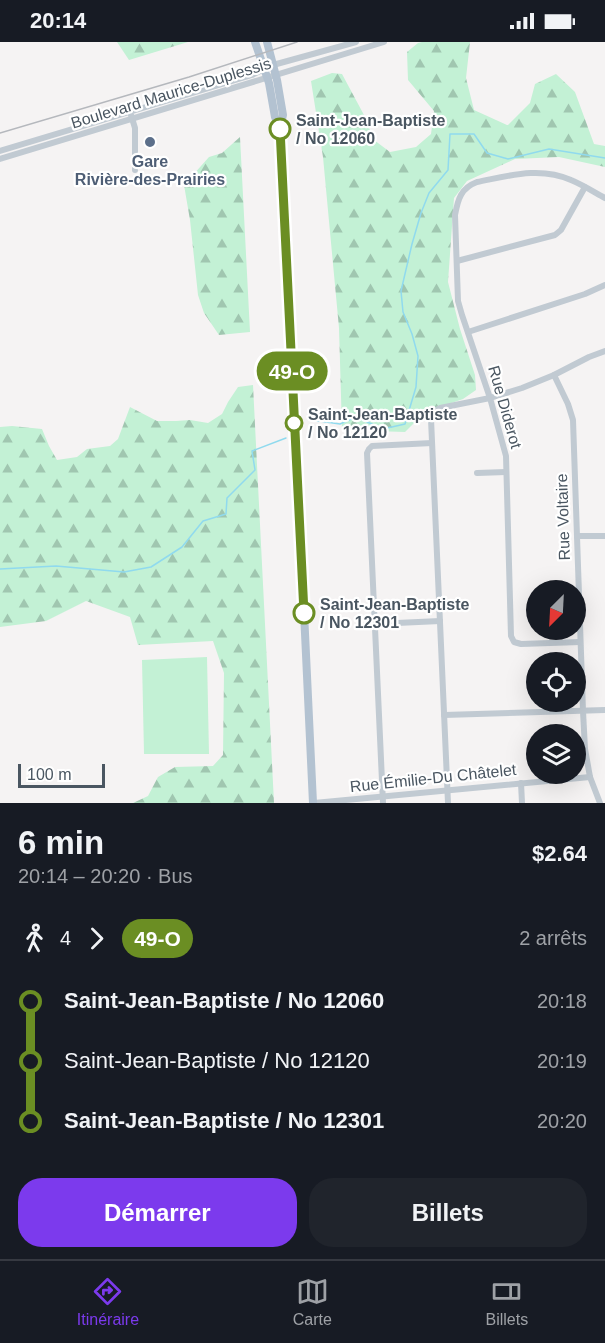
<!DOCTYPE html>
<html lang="fr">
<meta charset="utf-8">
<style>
:root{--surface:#171b24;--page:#20242c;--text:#f1f3f6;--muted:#9ea1a6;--line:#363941;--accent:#7c3aed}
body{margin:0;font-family:Arial,sans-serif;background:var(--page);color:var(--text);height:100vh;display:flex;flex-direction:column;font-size:22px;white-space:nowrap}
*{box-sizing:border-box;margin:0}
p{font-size:20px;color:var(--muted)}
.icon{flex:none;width:33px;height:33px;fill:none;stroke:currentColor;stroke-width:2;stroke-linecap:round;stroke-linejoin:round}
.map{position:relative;height:761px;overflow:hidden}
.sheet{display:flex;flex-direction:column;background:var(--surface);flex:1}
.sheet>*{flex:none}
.badge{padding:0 12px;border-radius:20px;font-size:21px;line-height:39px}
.needle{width:39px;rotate:204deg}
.tools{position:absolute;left:526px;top:538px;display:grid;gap:12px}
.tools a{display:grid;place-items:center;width:60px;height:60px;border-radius:50%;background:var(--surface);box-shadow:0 6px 24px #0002;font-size:30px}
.scale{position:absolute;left:18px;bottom:15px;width:87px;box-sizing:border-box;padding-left:6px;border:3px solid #4a5661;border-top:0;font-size:16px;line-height:21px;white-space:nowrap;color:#4a5661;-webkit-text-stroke:4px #fff;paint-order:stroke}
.map>.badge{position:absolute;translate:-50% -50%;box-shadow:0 0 0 3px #fff}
.legs{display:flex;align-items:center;gap:9px;height:66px;padding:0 18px;font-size:20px}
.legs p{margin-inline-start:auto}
.headline{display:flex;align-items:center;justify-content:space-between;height:102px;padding:0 18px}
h1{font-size:33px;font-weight:800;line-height:45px}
.cta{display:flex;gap:12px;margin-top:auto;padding:12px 18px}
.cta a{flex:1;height:69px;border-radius:24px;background:var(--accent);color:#fff;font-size:24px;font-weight:800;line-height:69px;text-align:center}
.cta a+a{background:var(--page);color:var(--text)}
ul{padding:0 18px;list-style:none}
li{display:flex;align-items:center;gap:21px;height:60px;font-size:22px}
li i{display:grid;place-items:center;width:9px;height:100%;margin:0 8px;background:currentColor}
li i::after{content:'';width:15px;height:15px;margin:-8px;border:4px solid;border-radius:50%;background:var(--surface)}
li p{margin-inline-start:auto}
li:first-child i{background:linear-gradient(#0000 50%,currentColor 0)}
li:last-child i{background:linear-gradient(currentColor 50%,#0000 0)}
.status{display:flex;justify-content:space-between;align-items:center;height:42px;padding:0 30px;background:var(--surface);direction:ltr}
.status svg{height:16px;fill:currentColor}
.tab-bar{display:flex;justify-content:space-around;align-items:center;height:84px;border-top:2px solid var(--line);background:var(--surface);font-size:16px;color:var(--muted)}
.tab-bar a{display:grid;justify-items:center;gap:3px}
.tab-bar .on{color:var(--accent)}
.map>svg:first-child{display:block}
.green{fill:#c3f1d5}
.forest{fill:url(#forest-firs)}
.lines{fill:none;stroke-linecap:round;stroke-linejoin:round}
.stream{stroke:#90daee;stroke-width:1.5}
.minor{stroke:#c1cad2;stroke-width:6}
.major{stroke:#b3c2d1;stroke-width:8}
.rail{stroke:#b5b8bd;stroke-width:1.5}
.line-1-casing{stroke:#fff;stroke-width:14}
.line-1{stroke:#6b8e23;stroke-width:9}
.stop-1-dot{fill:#fff;stroke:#6b8e23;stroke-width:3}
.service-dot{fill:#5c6f8a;stroke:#fff;stroke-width:2}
.labels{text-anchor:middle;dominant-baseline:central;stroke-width:4.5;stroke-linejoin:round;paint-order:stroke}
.street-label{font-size:16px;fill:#4a5661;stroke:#fff}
.stop-label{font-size:16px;font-weight:bold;fill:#4a5661;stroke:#fff;text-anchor:start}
.service-label{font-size:16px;font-weight:bold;fill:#4e5e75;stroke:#fff}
</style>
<div class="status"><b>20:14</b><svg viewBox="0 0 49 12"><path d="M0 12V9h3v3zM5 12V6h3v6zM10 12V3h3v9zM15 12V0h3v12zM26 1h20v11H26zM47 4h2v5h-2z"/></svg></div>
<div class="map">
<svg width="605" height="761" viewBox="0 0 605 761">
<defs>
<pattern id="forest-firs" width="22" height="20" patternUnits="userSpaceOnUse" patternTransform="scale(1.5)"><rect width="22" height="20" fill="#c3f1d5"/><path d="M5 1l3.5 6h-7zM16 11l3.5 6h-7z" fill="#a0c6b0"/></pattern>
</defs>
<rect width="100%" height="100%" fill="#f5f3f3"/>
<!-- green -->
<polygon class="green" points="207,615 209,712 144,712 142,618"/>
<!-- forest -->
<g class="forest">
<polygon points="117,0 188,0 129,18"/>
<polygon points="422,0 470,0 466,36 474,68 507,83 508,83 530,61 535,42 556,32 575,50 594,102 605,104 605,125 559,115 515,117 467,139 454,156 448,240 460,287 475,333 476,348 463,357 434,367 417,378 405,390 342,388 339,286 323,115 311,39 332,31 342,32 364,73 374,98 390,110 416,105 431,92 434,69 408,38 407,10 418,1"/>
<polygon points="240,95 250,290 219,293 204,271 198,253 190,178 184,143 209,115 222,111"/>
<polygon points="253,343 274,761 133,761 148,754 158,735 175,725 213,724 223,713 224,631 213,599 138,603 130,575 86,559 46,579 0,585 0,385 12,384 42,387 49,404 57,418 77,415 87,407 110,404 118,397 130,365 157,379 176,379 190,378 208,381 222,372 228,360 238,345"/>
</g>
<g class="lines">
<!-- stream -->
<g class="stream">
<polyline points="312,378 340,382 356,375 383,387 405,382 416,345 418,314 412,292 403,270 401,249 412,202 421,171 429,151 448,128 450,92 474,92 487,111 508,117 549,107 605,116"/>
<polyline points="0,527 56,524 124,530 151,525 182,505 203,479 226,472 227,456 255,428 252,409 286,396"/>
</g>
<!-- minor -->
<g class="minor">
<polyline points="131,73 135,86 135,128"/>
<polyline points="0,109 252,33 273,23 356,0"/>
<polyline points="0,117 384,0"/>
<polyline points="457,219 555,193 561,188 585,145"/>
<polyline points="468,290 585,252 605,243"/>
<polyline points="554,333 568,362 573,378 583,669 585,707 590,735 600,761"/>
<polyline points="477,431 506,430"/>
<polyline points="577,494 605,494"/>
<polyline points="375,582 440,579"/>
<path d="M580,600L521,602L514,600L511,594L506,414L490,356L462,273L458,259L455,173C458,157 461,146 477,140C508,134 540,124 571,138C583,143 594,150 605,156"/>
<polyline points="444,673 605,668"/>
<polyline points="521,741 522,761"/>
<polyline points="314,761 590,735"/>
<polyline points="383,761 367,411 369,407 372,404 432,401"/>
<path d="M448,761L431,377C432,371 434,368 440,366L490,356L522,346L554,333L589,315L605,309"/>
</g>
<!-- major -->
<g class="major">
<polyline points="255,0 269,41 275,75 280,87 282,104 313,761"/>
<polyline points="267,0 277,38 283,73 280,85"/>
</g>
<!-- rail -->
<polyline class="rail" points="0,91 189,35 297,0"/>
</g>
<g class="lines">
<!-- line-1 casing -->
<g class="line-1-casing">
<polyline id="line-1" points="280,87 304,571"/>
</g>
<!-- line-1 -->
<use href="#line-1" class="line-1"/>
</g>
<!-- markers -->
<g class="stop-1-dot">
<circle cx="280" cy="87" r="10"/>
<circle cx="294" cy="381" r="8"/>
<circle cx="304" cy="571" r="10"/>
</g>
<circle class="service-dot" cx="150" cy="100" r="6"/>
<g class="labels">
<!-- street labels -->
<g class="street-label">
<text transform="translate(171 51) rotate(-17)">Boulevard Maurice-Duplessis</text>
<text transform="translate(505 365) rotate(74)">Rue Diderot</text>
<text transform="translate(563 475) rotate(-92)">Rue Voltaire</text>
<text transform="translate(433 736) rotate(-6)">Rue Émilie-Du Châtelet</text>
</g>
<!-- stop labels -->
<g class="stop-label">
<text x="296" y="78">Saint-Jean-Baptiste<tspan x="296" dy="18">/ No 12060</tspan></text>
<text x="308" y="372">Saint-Jean-Baptiste<tspan x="308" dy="18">/ No 12120</tspan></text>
<text x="320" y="562">Saint-Jean-Baptiste<tspan x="320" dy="18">/ No 12301</tspan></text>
</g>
<!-- service labels -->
<g class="service-label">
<text x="150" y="119">Gare<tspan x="150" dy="18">Rivière-des-Prairies</tspan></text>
</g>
</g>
</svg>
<div class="tools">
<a><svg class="needle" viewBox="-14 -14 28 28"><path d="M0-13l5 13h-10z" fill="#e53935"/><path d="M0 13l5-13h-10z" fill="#9ea1a6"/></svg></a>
<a><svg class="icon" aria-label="locate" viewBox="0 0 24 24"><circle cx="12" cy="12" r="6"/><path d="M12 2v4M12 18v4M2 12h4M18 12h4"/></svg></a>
<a><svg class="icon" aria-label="layers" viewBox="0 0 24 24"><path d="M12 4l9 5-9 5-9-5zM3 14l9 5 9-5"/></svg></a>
</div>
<div class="scale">100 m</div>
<b class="badge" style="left:292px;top:329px;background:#6b8e23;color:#fff">49-O</b>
</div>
<section class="sheet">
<div class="headline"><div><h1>6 min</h1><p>20:14 – 20:20 · Bus</p></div><b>$2.64</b></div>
<div class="legs"><svg class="icon" aria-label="walk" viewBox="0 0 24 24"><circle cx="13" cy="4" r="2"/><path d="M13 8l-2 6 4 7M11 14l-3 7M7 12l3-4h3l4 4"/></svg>4<svg class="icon" aria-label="forward" viewBox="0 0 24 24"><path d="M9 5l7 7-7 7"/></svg><b class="badge" style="background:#6b8e23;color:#fff">49-O</b><p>2 arrêts</p></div>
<ul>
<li><i style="color:#6b8e23"></i><b>Saint-Jean-Baptiste / No 12060</b><p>20:18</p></li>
<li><i style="color:#6b8e23"></i><span>Saint-Jean-Baptiste / No 12120</span><p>20:19</p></li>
<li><i style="color:#6b8e23"></i><b>Saint-Jean-Baptiste / No 12301</b><p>20:20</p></li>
</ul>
<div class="cta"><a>Démarrer</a><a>Billets</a></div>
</section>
<nav class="tab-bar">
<a class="on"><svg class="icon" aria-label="directions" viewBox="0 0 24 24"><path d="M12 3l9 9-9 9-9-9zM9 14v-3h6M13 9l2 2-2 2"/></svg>Itinéraire</a>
<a><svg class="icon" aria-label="map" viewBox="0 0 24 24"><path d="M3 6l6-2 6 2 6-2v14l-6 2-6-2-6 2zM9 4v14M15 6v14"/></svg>Carte</a>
<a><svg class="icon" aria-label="tickets" viewBox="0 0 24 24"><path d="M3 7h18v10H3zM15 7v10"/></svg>Billets</a>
</nav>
